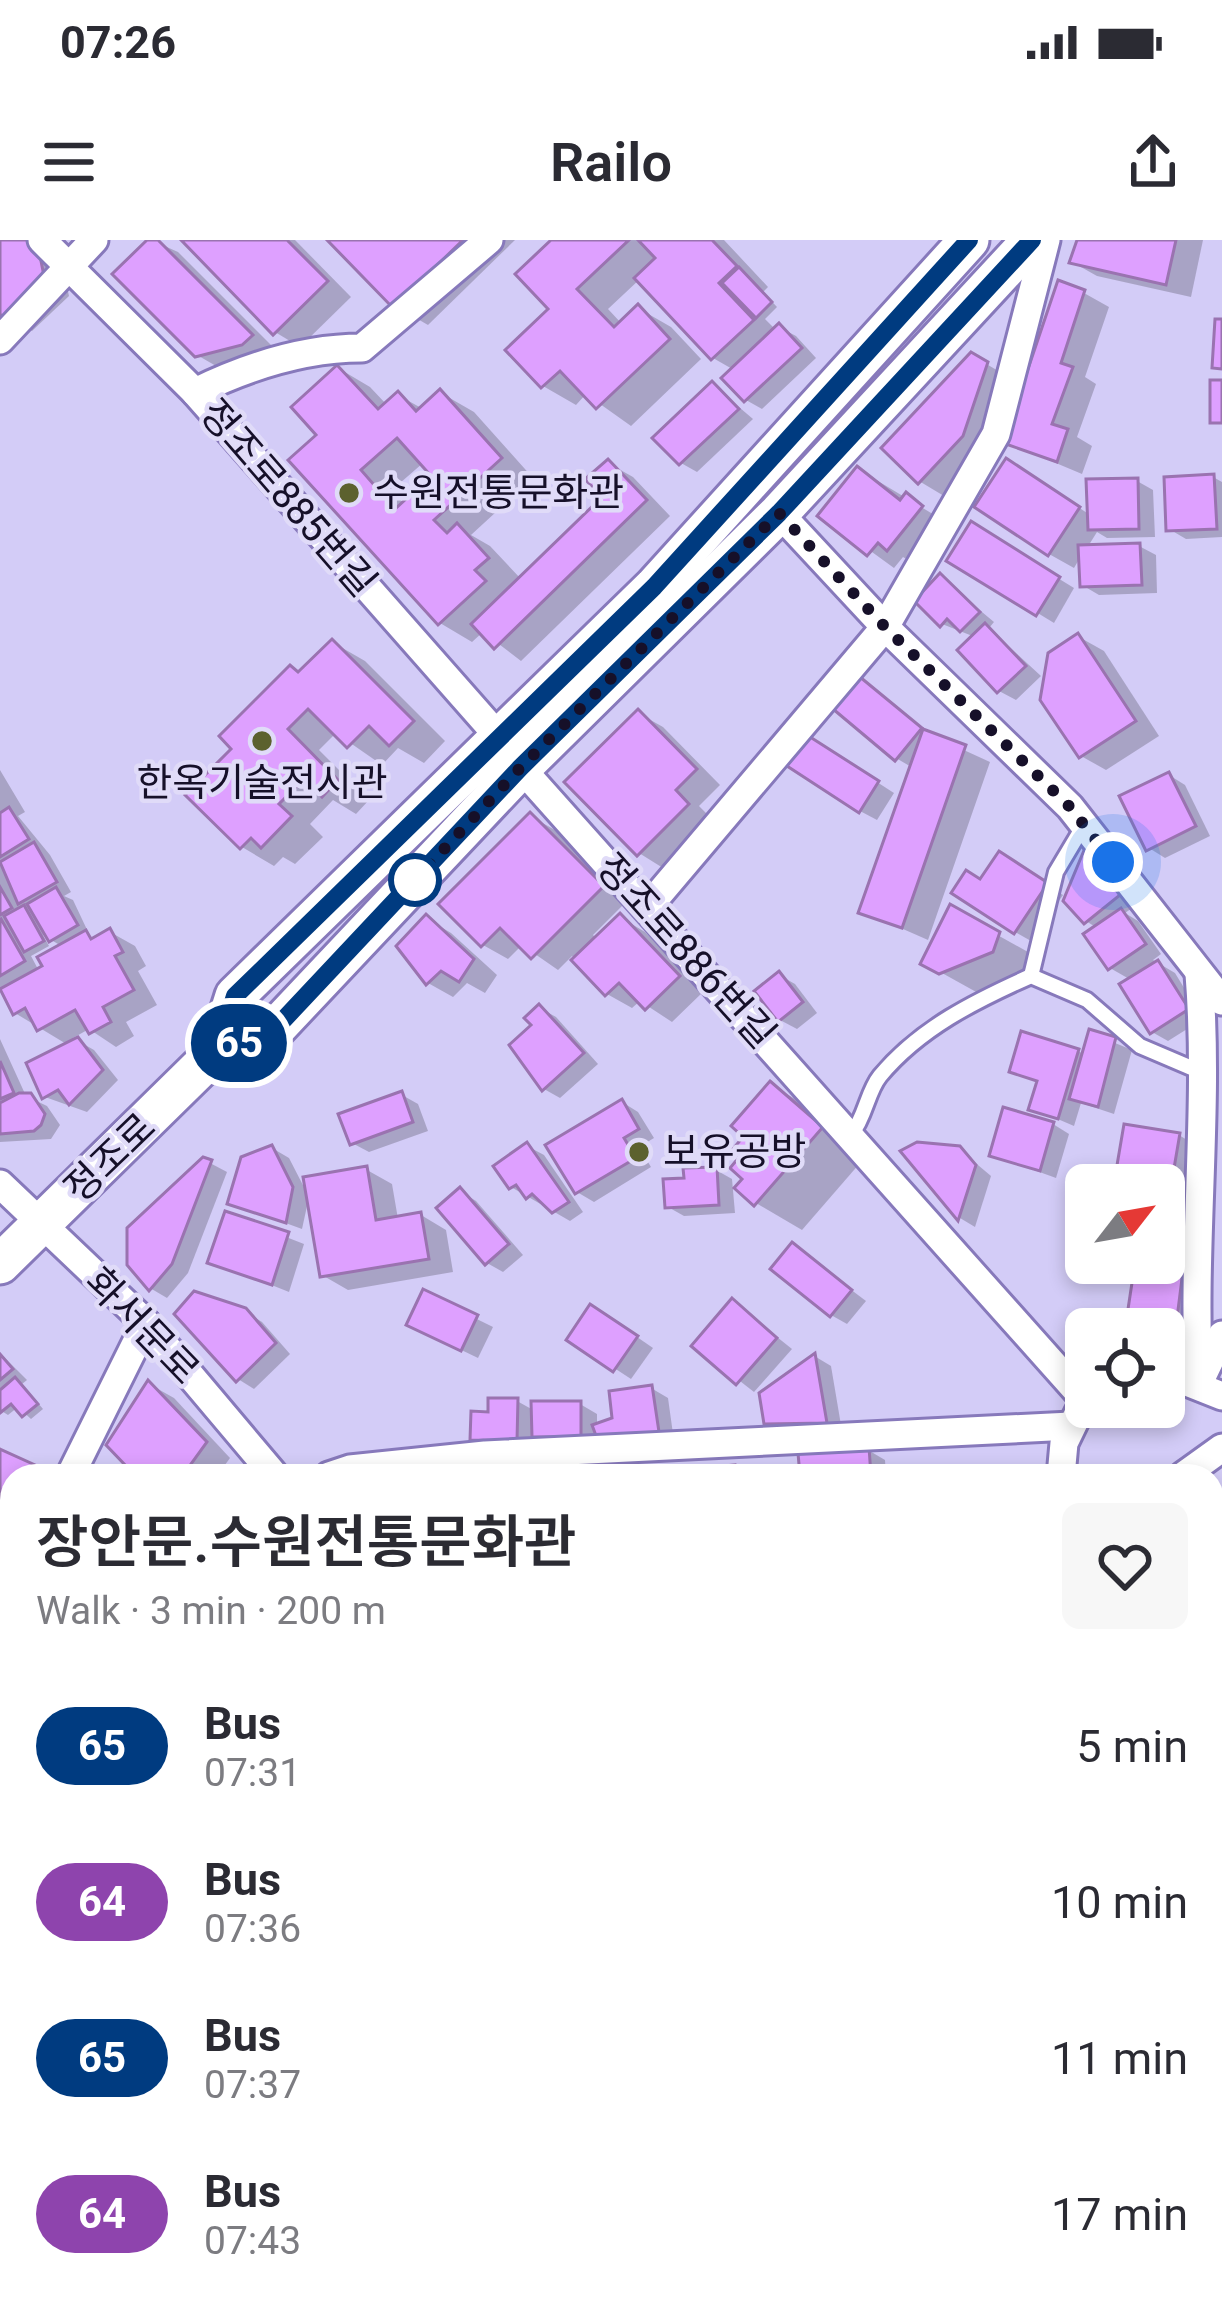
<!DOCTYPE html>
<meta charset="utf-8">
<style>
:root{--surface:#fff;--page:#f7f7f7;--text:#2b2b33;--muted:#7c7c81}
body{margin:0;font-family:Roboto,"Noto Sans KR",sans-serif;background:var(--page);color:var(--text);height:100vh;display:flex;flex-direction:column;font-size:45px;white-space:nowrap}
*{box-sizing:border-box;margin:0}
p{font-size:39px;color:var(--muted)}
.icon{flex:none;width:66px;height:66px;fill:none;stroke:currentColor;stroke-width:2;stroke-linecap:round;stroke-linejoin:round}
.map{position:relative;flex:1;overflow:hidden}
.side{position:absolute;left:0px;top:1224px;width:1224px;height:852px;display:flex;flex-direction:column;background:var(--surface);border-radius:36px 36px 0 0;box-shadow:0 6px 18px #0003}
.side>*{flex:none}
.badge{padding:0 24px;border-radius:39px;font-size:42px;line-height:78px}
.needle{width:78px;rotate:59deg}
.buttons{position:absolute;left:1065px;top:924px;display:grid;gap:24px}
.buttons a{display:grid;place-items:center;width:120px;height:120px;border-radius:18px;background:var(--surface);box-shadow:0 6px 18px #0003;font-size:60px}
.you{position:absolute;width:60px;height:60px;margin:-30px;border:9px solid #fff;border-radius:50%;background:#1a73e8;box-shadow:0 0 0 18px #1a73e833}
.map>.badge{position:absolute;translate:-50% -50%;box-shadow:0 0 0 6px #fff}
.round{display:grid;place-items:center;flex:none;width:126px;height:126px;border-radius:18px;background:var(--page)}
.summary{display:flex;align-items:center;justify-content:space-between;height:204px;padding:0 36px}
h1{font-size:57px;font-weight:600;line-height:90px}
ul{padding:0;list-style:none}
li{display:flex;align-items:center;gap:36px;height:156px;padding:0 36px}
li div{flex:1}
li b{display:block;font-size:45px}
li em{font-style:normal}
li .badge{min-width:132px;font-weight:700;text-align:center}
.status{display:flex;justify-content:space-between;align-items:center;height:84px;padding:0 60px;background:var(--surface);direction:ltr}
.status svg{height:33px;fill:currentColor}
header{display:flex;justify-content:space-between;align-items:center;height:156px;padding:0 36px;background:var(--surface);font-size:54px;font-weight:600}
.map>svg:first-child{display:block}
.forest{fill:url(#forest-firs)}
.pitch{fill:#d98ead}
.water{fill:url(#water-waves);stroke:#64519d;stroke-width:3}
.shadow{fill:#0003;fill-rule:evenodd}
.building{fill:#dea0ff;stroke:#9a73b0;stroke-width:3;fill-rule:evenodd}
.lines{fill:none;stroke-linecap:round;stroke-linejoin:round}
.lane-casing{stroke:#8779bb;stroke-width:20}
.street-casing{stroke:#8779bb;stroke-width:33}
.secondary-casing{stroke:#8779bb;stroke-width:45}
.lane{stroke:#fff;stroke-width:14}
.street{stroke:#fff;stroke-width:27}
.secondary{stroke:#fff;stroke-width:39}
.line-casing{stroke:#fff;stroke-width:27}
.line{stroke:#003b80;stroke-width:18}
.walk{stroke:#161029;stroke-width:12;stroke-dasharray:0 21.6}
.poi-dot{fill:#5c612e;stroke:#e0dbf8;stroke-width:4.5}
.stop-dot{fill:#fff;stroke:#003b80;stroke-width:6}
.labels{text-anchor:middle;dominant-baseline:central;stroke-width:9;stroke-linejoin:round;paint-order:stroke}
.poi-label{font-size:39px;fill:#161029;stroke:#e0dbf8;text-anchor:start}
.street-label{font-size:39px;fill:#161029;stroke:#e0dbf8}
</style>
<div class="status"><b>07:26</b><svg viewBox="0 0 49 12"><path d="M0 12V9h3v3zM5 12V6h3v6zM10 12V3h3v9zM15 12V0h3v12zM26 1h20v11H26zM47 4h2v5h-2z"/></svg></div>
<header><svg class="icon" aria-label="menu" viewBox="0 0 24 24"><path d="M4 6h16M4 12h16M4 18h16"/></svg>Railo<svg class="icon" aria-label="share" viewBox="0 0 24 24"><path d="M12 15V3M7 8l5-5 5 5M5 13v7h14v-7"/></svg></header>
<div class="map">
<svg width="1222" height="2076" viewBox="0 0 1222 2076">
<defs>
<pattern id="forest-firs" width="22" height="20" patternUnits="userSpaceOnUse" patternTransform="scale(3)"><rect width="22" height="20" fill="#d5699a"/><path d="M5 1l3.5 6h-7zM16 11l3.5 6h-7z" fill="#ac557e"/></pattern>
<pattern id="water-waves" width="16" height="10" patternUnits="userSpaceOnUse" patternTransform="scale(3)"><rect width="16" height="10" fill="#866dcf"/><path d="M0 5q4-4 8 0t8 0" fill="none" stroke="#6d58a8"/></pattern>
</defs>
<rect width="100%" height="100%" fill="#d3ccf7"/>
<!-- forest -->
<g class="forest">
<polygon points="1222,1493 1222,1831 1212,1850 1212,1500"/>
<polygon points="1222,1980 1222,2076 1213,2076 1212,2007"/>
</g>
<!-- pitch -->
<polygon class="pitch" points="472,2064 672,2064 774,2076 455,2076"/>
<!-- water -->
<g class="water">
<polygon points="1217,1292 1222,1298 1222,1428 1212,1431 1212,1295"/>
<polygon points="179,2064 263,2064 246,2076 163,2076"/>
</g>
<!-- shadow -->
<g class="shadow">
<polygon points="0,0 36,0 63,29 69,56 32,91 0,70"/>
<polygon points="151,0 178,12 276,110 223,130 197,115"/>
<polygon points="186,0 295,0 351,57 300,107 275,92"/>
<polygon points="331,0 515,0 428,85 395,66"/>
<polygon points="555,0 724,0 768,47 763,52 777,67 765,79 776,90 779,87 796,96 816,118 762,169 746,160 734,130 713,118 640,39 608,69 622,84 638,68 671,87 701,119 631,186 586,154 576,165 543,146"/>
<polygon points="1080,0 1203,0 1191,57 1097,36 1072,22"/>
<polygon points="1084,53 1109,67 1085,137 1096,144 1077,197 1092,206 1082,234 1006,202"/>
<polygon points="971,115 1012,139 988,210 944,256 919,241"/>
<path d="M338,128L370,147L387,165L398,155L423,169L441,153L474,172L533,238L471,295L490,306L521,339L606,258L608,223L633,237L670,276L521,421L483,392L472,402L440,383L320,195ZM423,223L435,237L404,264L392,250Z"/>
<polygon points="713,145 753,179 697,232 681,223"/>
<polygon points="858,229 946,282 913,323 903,317 894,328 821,275"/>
<polygon points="1032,236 1090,275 1137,241 1153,250 1155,297 1107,298 1097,292 1087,308 1139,306 1156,315 1157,353 1099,355 1082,345 1081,316 1074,328 1049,314"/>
<polygon points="1213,237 1222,242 1222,297 1186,299 1169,289"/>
<polygon points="972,285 1074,348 1054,383 951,320"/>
<polygon points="940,337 994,382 989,388 1041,436 1016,460 999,451 975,397 942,384"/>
<polygon points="1079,397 1104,411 1159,496 1106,530 1081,516"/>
<polygon points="332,402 365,421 445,501 424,523 398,508 382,525 336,493 319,510 369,560 356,574 333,560 310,584 323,597 295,624 283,617 274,626 242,607 300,434"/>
<polygon points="861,441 931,495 990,522 928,700 862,671 913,528 896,518"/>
<polygon points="638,473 663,487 720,545 699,566 712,579 663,628 639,613"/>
<polygon points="824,508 894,553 877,580 860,571"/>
<path d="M0,530L25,572L18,576L50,615L71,652L64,656L73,660L90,696L96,700L110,692L135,706L146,726L138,731L157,765L126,782L134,796L116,807L89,789L73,798L94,810L118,840L87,872L45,857L68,805L15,773L0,750ZM43,695L63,707L39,731L31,716L49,706Z"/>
<polygon points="1169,535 1185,545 1210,596 1165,618 1149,608"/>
<polygon points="530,576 555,590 627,661 593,695 597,699 620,677 645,692 703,752 672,782 640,761 632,768 607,754 572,716 558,730 522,705 508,719 483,705"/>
<polygon points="1086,613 1101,621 1135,666 1125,673 1138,681 1161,714 1153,720 1175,733 1203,779 1168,801 1152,792 1131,740 1110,728 1097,688 1086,681"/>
<polygon points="1016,624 1063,655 1031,701 1015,692 982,642"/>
<polygon points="951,669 1044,721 1039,737 987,758 924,723"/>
<polygon points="426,678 451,693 497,735 485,753 467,743 453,757 428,743"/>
<polygon points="779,735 795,744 817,773 797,789 780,780"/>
<polygon points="540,768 556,777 598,824 560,858 544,849 535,785"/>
<polygon points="1091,793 1132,810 1114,874 1081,863 1074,886 1032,868 1039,843 1013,830 1078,811 1085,815"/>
<polygon points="0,799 26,856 47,866 60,885 51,899 0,902"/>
<polygon points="771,845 816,871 867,915 802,990 756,963 747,938 744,916"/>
<polygon points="402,855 418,864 428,891 369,912 352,903"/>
<polygon points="622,862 638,872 654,898 639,907 651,927 594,962 577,952"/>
<polygon points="1053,884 1069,894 1056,938 993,915"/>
<polygon points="1179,895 1195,905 1187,953 1164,950 1164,945 1135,945 1119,936"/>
<polygon points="527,906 544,915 583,972 570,981 511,947"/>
<polygon points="272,908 289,918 308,955 367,930 392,944 398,979 421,975 446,990 453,1032 348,1050 322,1035 309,957 302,989 231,963"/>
<polygon points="959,909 991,936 975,987 960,978 905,912"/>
<polygon points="210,923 227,932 188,1033 167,1058 150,1048"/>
<polygon points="716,930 732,939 735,973 684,976 668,967 687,941"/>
<polygon points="460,951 476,961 523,1015 503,1032 487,1023"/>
<polygon points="227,974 304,1004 289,1052 211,1021"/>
<polygon points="1164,1000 1186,1002 1200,1100 1169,1118 1164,1116 1164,1089 1138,1023 1164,1023"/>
<polygon points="793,1006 866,1061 847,1084 831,1075"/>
<polygon points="424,1053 493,1087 478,1118 426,1093"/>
<polygon points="733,1062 792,1109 754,1152 695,1106"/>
<polygon points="244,1071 262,1082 290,1114 254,1149 238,1139"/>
<polygon points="608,1077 653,1108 631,1139 570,1099"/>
<polygon points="0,1113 27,1140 22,1144 43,1169 31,1179 18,1167 8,1175 0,1170"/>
<polygon points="816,1117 831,1126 842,1191 784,1192 767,1183"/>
<polygon points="149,1144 174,1158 230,1218 217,1236 147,1236 130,1226"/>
<polygon points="651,1148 668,1158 674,1201 551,1205 533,1195 533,1209 490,1208 473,1198 490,1175 517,1161 535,1171 580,1164 597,1174 597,1187 615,1180"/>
<polygon points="868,1210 885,1220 886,1236 803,1236"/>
<polygon points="0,1213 47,1236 12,1236 12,1288 0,1282"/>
<polygon points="0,1301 12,1306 12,1366 0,1360"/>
<polygon points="8,1523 12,1579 6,1584 0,1581 0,1530"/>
<polygon points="0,1606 12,1618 12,1659 0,1652"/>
<polygon points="0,1704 12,1715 12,1729 0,1742"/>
<polygon points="0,1935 12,1950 12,2059 0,2047"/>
<polygon points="821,2064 906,2064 909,2076 823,2076"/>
</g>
<!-- building -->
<g class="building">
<polygon points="0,0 28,0 39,11 45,41 5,79 0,74"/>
<polygon points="147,0 158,0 253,95 242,105 195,117 112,34"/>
<polygon points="181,0 287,0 328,41 273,95"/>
<polygon points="327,0 463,0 393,68"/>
<polygon points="551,0 629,0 577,49 614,87 638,64 670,99 596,169 560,131 541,148 505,110 548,69 515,34"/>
<polygon points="638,0 712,0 737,26 719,43 754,80 711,120 634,38 655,18"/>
<polygon points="1077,0 1176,0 1166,45 1069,23"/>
<polygon points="739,27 772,62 756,78 722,43"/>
<polygon points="1058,40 1085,50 1061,123 1073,127 1052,184 1068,189 1057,222 1003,203"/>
<polygon points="1215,79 1222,79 1222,129 1212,128"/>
<polygon points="779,83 802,108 744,162 721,138"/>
<polygon points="971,112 988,122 963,196 918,244 881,208"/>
<path d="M337,125L378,169L398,151L416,171L440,149L502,218L434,280L447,293L457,283L489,318L475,330L486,341L438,385L288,220L316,195L291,167ZM397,198L431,236L395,269L361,230Z"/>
<rect x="1210" y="140" width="12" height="43"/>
<polygon points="712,141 739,169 679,225 652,198"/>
<polygon points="1006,218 1080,267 1048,316 974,267"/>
<polygon points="608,219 647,260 494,409 471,384 602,257 585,239"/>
<polygon points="857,226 900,260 906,252 923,266 887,311 878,303 867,316 817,276"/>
<polygon points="1214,234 1217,289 1166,291 1164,237"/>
<polygon points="1138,238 1139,289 1088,290 1086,239"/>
<polygon points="971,281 1060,337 1036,376 946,321"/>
<polygon points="1140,303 1142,345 1080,347 1078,305"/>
<polygon points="940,333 980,372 960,392 947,379 940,387 914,361"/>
<polygon points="985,383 1026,426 997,453 957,410"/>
<polygon points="1078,393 1136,481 1079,518 1040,460 1048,413"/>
<polygon points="332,399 414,481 389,506 369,486 347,508 308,469 288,489 338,540 322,557 304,539 279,564 292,576 261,608 251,598 240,609 185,555 231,509 219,496 290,425 298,432"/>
<polygon points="860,437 922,488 895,521 833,469"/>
<polygon points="638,469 697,529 676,550 689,564 637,616 564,542"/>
<polygon points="923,489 966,505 902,688 858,673"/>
<polygon points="807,495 879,541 859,573 787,526"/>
<polygon points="1169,532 1196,586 1146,611 1119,556"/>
<polygon points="9,567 29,599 0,617 0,573"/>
<polygon points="530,572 604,646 531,719 500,688 481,707 438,664"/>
<polygon points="34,602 57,642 18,664 0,622"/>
<polygon points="1085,608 1120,655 1084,684 1063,661"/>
<polygon points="999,611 1048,643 1014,694 951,653 966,630 980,639"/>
<polygon points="0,647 12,668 0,675"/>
<polygon points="56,647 78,685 49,702 27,664"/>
<polygon points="950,664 1000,692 993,712 939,734 920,724"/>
<polygon points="24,665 44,701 24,712 4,676"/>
<polygon points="1121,668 1146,704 1108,730 1083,694"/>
<polygon points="620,673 680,736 645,770 619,743 605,756 571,720"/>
<polygon points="426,674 474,719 459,742 441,731 426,745 396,706"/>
<polygon points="1,679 25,721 0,736 0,680"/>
<polygon points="110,688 123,712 115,716 134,750 103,767 111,782 89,794 75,770 37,791 25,768 13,775 0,749 42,726 37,717 86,690 91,699"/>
<polygon points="1158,720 1189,769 1150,794 1119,744"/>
<polygon points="779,731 803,762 778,782 754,751"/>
<polygon points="539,764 584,813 542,851 509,805 531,785 524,778"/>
<polygon points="1089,789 1116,797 1098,867 1069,859"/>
<polygon points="1021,791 1079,809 1058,879 1028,870 1037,841 1009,832"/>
<polygon points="78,797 103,830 69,865 58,850 42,859 26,823"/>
<polygon points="0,821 14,853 0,859"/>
<polygon points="770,841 823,887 754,966 734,948 742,939 730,928 740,916 733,909 743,897 731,886"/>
<polygon points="402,851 413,882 350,905 338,874"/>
<polygon points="19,853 31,853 45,874 41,885 34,891 0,894 0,863"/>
<polygon points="622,859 639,889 624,898 636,918 575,954 545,905"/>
<polygon points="1003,867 1054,882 1040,931 989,916"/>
<polygon points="1124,884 1180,893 1171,946 1115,937"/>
<polygon points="527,902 569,962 552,973 532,954 526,959 516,945 509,949 493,926"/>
<polygon points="917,902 960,906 976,925 958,981 900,911"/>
<polygon points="272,905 293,947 286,983 227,964 241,917"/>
<polygon points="203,917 212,920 172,1024 149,1051 127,1025 127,988"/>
<polygon points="367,926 376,980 421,972 429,1019 320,1037 303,937"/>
<polygon points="717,927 719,965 665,968 663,939 684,938 683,928"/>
<polygon points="460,947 509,1004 485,1025 436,968"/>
<polygon points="225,971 289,992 272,1045 207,1023"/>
<polygon points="1164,997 1187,999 1176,1086 1164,1093 1125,1089 1135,1023 1164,1023"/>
<polygon points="792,1002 852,1050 830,1077 770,1029"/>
<polygon points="423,1049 478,1075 461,1111 406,1085"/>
<polygon points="194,1051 246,1068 276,1103 236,1142 174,1074"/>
<polygon points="732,1058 777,1098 736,1145 691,1106"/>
<polygon points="590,1064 638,1096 613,1132 566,1100"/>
<polygon points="815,1113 827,1183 764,1184 759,1153"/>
<polygon points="0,1114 13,1129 0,1140"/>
<polygon points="15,1137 38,1164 22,1177 11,1164 0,1173 0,1150"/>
<polygon points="148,1140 207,1202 186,1231 128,1228 106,1205"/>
<polygon points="652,1145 659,1192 598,1201 592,1185 612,1178 609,1151"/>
<polygon points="488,1158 518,1158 517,1201 470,1200 471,1171 488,1172"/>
<polygon points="531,1161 581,1161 581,1197 532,1197"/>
<polygon points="869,1207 871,1236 800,1236 798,1213"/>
<polygon points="0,1209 35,1225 30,1236 12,1236 7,1287 0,1284"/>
<polygon points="465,1225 468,1236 394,1236"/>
<polygon points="735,1225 736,1236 644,1236 644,1234"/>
<polygon points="520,1227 522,1236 488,1236"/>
<polygon points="0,1297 12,1303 12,1320 0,1346"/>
<polygon points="7,1419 12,1421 12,1476 0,1469 0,1433"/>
<polygon points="8,1519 12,1556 0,1567 0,1526"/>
<polygon points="0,1768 12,1774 12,1853 5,1866 0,1864"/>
<polygon points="0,1948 12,1963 12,2053 5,2058 0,2052"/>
<polygon points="817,2064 885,2064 888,2076 820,2076"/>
</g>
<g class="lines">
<!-- lane casing -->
<g class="lane-casing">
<g id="lane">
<polyline points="1031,736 1056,632 1084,585"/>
<path d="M851,895C866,876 867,852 880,836C920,788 975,761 1031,736L1087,760L1140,806L1201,832"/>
<polyline points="1130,2076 1154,2065"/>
</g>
</g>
<!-- street casing -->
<g class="street-casing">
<g id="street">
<polyline points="42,0 195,152 499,497"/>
<polyline points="0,100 94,0"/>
<path d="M195,152C246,127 305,108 362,108L489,0"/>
<polyline points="779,273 885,387 1070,567 1222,761"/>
<polyline points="521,528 1086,1161"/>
<polyline points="648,667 885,387 996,194 1046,0"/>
<polyline points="0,944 146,1083 275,1236"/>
<polyline points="1164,1133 1222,1156"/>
<polyline points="1201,1139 1222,1095"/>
<path d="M1199,1143C1191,1007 1210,870 1199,734"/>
<polyline points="70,1236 146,1083"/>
<polyline points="329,1236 350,1229 485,1215 1071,1186"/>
<polyline points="1061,1236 1064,1203 1079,1172"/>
<polyline points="1183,1236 1222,1208"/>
<polyline points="0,1401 12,1373"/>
<polyline points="1212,1476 1222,1470"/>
<polyline points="0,1700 12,1712"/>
<polyline points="1212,1919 1222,1901"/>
<polyline points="1154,2064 1156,2076"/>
<polyline points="34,2076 51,2064"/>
<polyline points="328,2076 345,2064"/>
</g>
</g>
<!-- secondary casing -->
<g class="secondary-casing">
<g id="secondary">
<polyline points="218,810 235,756 654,347 969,0"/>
<polyline points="0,1024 218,810 272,792 521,528 779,273 1032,0"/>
</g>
</g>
<!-- lane -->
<use href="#lane" class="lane"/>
<!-- street -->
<use href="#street" class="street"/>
<!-- secondary -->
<use href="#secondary" class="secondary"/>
</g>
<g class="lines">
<!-- line casing -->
<g class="line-casing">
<polyline id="line" points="969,0 654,347 235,756 218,810 272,792 520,528 779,273 1032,0"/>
</g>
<!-- line -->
<use href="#line" class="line"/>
<!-- walk -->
<polyline class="walk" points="415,640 520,528 779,273 885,387 1070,567 1113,622"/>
</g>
<!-- markers -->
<g class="poi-dot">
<circle cx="349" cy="253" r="12"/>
<circle cx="262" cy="501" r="12"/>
<circle cx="639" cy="912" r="12"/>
</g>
<circle class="stop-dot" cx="415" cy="640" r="24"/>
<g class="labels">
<!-- poi labels -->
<g class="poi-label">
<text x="373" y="253">수원전통문화관</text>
<text x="262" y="543" text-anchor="middle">한옥기술전시관</text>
<text x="663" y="912">보유공방</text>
</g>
<!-- street labels -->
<g class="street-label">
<text transform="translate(288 258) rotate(49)">정조로885번길</text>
<text transform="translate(686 711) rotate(48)">정조로886번길</text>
<text transform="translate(110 918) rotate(-44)">정조로</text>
<text transform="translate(142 1086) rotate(46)">화서문로</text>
</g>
</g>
</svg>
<div class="buttons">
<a><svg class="needle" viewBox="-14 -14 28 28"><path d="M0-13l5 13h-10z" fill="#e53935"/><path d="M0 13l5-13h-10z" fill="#7c7c81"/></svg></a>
<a><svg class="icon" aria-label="locate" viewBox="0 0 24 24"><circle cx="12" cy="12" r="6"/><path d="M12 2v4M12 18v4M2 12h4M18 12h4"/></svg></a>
</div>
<div class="you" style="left:1113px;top:622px"></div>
<b class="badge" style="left:239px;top:803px;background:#003b80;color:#fff">65</b>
<section class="side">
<div class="summary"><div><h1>장안문.수원전통문화관</h1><p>Walk · 3 min · 200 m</p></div><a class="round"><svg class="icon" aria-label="heart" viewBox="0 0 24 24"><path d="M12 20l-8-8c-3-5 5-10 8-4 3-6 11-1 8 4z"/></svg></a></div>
<ul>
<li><span class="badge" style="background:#003b80;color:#fff">65</span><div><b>Bus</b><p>07:31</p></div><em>5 min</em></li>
<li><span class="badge" style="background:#8e44ad;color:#fff">64</span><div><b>Bus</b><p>07:36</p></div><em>10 min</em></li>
<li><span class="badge" style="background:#003b80;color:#fff">65</span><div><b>Bus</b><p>07:37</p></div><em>11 min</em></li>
<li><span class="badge" style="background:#8e44ad;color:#fff">64</span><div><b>Bus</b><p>07:43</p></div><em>17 min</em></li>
</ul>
</section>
</div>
